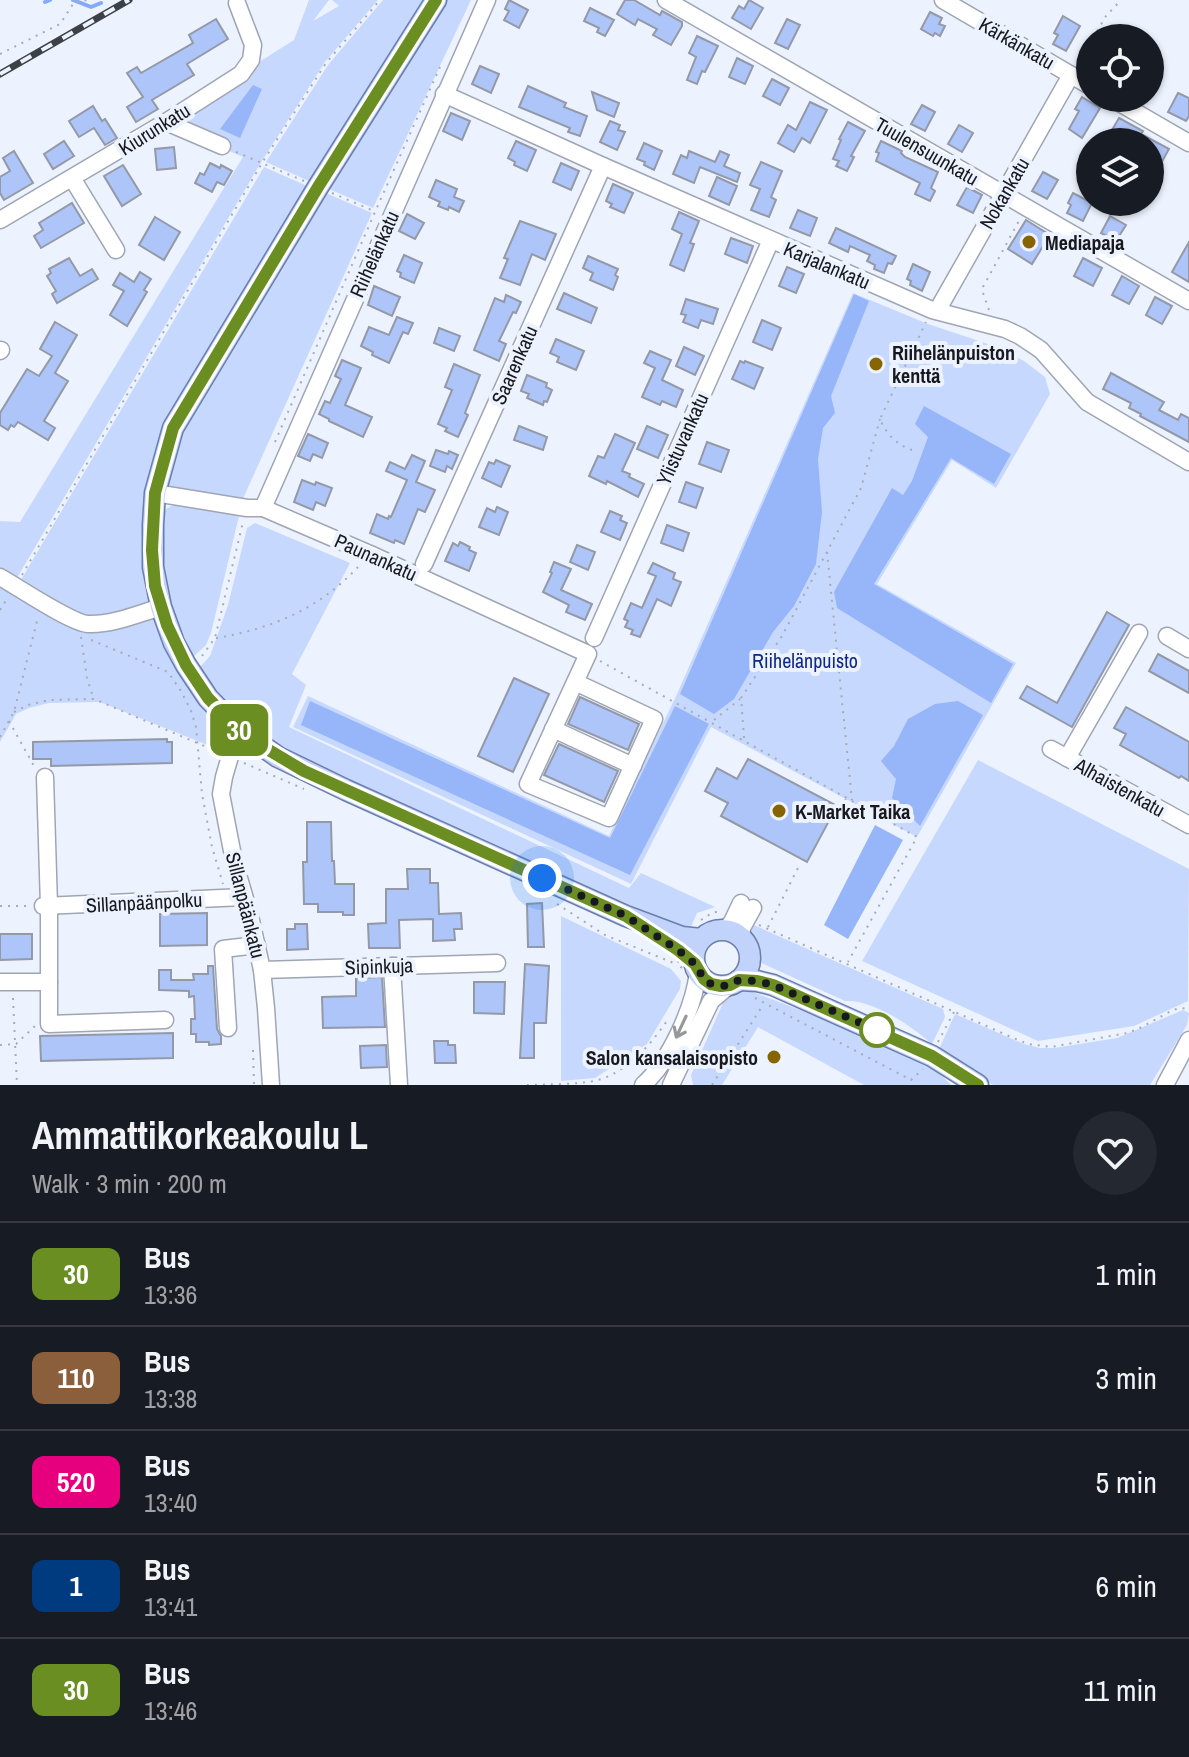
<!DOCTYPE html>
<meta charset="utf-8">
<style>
:root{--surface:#171b24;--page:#242831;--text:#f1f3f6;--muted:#9ea1a6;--line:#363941}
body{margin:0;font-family:"Archivo Narrow",sans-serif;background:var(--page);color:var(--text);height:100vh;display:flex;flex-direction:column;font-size:30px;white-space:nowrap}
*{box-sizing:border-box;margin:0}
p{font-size:26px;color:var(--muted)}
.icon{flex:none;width:44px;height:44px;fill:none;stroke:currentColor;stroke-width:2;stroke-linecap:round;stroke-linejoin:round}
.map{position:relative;height:1085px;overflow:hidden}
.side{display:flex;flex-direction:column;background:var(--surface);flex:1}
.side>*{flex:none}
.badge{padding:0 16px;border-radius:12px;font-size:28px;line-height:52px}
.fabs{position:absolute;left:1076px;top:24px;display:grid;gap:16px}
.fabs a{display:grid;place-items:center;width:88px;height:88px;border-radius:50%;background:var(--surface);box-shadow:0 2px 6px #0004;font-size:40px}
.you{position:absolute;width:40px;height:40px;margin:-20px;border:6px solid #fff;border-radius:50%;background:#1a73e8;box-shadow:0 0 0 12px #1a73e833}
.map>.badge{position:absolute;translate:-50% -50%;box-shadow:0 0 0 4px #fff}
.round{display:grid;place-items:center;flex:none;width:84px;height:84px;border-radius:42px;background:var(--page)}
.overview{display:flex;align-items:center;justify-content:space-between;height:136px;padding:0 32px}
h1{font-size:38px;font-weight:700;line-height:60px}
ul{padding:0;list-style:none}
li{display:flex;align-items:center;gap:24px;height:104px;padding:0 32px;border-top:2px solid var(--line)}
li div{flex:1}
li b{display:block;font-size:30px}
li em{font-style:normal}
li .badge{min-width:88px;font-weight:700;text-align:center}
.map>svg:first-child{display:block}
.green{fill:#c6d8fe}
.forest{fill:#97b6f9}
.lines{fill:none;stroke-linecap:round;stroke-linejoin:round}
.stream{stroke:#84a9fd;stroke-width:4}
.building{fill:#adc5f8;stroke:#9399a7;stroke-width:2}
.minor-casing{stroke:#9fa5b3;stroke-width:19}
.major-casing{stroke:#6a7eaa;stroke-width:23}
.path{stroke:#a7abb4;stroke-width:2;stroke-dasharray:2 6;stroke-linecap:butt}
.minor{stroke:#fff;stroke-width:16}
.major{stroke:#c1d3fa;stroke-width:20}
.rail-casing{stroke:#3d4046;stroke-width:7}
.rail{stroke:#edf3fe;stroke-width:4;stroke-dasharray:12;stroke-linecap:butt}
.oneway{stroke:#97989a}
.line-casing{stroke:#fff;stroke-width:18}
.line{stroke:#6b8e23;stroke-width:12}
.walk{stroke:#17191e;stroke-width:8;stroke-dasharray:0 14.4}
.poi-dot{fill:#866400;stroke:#edf3fe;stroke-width:3}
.stop-dot{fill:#fff;stroke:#6b8e23;stroke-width:4}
.labels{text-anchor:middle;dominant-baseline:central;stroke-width:8;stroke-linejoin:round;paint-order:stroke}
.street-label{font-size:20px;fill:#17191e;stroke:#edf3fe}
.poi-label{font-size:20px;font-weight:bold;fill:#17191e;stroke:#edf3fe;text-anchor:start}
.park-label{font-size:20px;fill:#0e2986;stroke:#edf3fe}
</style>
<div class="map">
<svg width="1189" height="1085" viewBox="0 0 1189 1085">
<rect width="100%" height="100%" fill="#edf3fe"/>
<!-- green -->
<g class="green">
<polygon points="309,0 329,0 313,21 339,6 332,0 378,0 325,62 260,164 14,583 0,575 0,521 20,522 243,157 164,122 294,40"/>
<polygon points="383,0 434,0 318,185 266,162 328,65"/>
<polygon points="439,0 471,0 373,208 322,186"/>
<polygon points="264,167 314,189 171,427 148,500 145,578 152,608 84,621 18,585"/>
<polygon points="319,190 372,213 241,503 160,490 175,429"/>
<polygon points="853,293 928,324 1000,348 1024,361 1045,377 1050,394 996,488 952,460 877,584 1016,663 917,837 711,727 631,884 293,727 308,696 609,836 677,694"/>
<path d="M181,504L239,516L211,633L206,645L193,657L189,656L178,633L163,578L161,514C167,507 172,505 181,504Z"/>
<path d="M255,523L350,563L292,674L306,685L289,727L629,888L641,873L715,907L697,913L689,931L315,766C268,739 230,713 200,667L210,656L228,605L247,528Z"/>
<polygon points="0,579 84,629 158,609 206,699 215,748 100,702 49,703 29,708 16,714 0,742"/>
<polygon points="978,760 1189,869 1188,1001 1134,1026 1038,1041 862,961"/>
<polygon points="561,916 671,969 681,981 680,989 647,1044 595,1078 561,1081"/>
<path d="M747,922L943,1009L945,1017L932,1044C911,1026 873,999 845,1001L755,960L743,938Z"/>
<polygon points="750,991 874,1038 935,1069 951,1085 864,1085 758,1027 722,1085 693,1085 691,1075 723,1003 736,993"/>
<polygon points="1183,1010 1189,1013 1187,1025 1150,1085 993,1085 939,1049 955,1014 1024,1044 1040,1048 1054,1048 1117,1038"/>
</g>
<!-- forest -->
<g class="forest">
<polygon points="253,85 262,89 240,138 220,129"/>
<polygon points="854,294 869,301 831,396 835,413 823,428 818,459 822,512 816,564 794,606 773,632 734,699 714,714 680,694"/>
<polygon points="924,406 1011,454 994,484 951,458 874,584 1013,664 991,703 837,608 834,592 892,488 903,495 912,481 928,437 915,424"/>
<polygon points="310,701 610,838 675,706 709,724 630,875 301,725"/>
<polygon points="958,701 983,715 920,826 892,798 896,779 881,761 894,746 908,719 935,704"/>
<polygon points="875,825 903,840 848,939 824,925"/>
</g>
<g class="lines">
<!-- stream -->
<g class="stream">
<polyline points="73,0 91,7 101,3"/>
<polyline points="45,2 50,0"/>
</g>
</g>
<!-- building -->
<g class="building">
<polygon points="509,0 528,10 519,28 504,20 509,11 505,9"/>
<polygon points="625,0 634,0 660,15 662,11 682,22 682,26 671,45 653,35 657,29 638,19 635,25 617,14"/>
<polygon points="749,0 763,8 751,29 732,18 739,6 744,9"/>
<polygon points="590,8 614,20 605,36 597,32 599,28 584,21"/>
<polygon points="930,12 942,18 939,24 945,26 940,36 935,33 933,36 921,29"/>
<polygon points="1063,16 1080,26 1066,51 1053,44 1058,35 1054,33"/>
<polygon points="216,19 228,39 187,64 194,75 152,100 158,109 136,122 127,107 143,97 127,73 137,67 141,73 193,43 189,35"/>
<polygon points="787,19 800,25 788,49 775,43"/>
<polygon points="697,36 718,46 705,72 702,71 697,84 687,80 696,57 689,53"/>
<polygon points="737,58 753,66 745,84 729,77"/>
<polygon points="480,66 499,74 491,93 472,84"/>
<polygon points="772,79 789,88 780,105 763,96"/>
<polygon points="528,86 566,103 564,107 587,116 580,136 568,132 570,128 519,107"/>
<polygon points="592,92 619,103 614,117 597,110"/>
<polygon points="1178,93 1189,98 1189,116 1186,121 1168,112"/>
<polygon points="1082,97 1100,108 1082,138 1069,129 1079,111 1075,109"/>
<polygon points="810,102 827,110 810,143 802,138 794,152 778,143 788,125 796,130"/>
<polygon points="922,105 935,112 925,131 911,124"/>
<polygon points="93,106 102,121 105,119 117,138 105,145 94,128 79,137 69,121"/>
<polygon points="451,113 470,121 462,140 443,131"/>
<polygon points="1119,118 1143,131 1141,134 1169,149 1159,167 1150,162 1150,142 1105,142"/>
<polygon points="610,121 620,125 618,130 625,132 617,150 600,142"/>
<polygon points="848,122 865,131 851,156 854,157 847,171 836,166 839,161 833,159 841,140 839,139"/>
<polygon points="959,125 973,133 962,152 948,144"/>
<polygon points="64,141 74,156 53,169 44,154"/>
<polygon points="516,141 536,150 527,171 514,165 515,162 508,158"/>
<polygon points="881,141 902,151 901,153 905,157 938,172 931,188 935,191 930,201 915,194 920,183 876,161 879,153 876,152"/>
<polygon points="644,143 662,151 654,170 644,165 645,162 637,159"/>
<polygon points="174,147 176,168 157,170 155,149"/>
<polygon points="14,151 33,183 4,200 0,193 0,177 10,171 3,158"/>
<polygon points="689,151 715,162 720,151 729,155 724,166 740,173 737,182 700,167 694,183 673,174 681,155 687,158"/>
<polygon points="761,162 782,171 771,197 776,200 769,217 751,210 760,189 750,185"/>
<polygon points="210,163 220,168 221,165 232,171 224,185 217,182 212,192 195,183 200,173 204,175"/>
<polygon points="561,163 579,171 571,190 553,182"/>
<polygon points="123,165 141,194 122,206 104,176"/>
<polygon points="1043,172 1058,180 1047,199 1032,191"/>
<polygon points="717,177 737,186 729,205 709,196"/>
<polygon points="436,180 457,189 454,197 464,201 459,212 449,207 448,210 438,206 440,202 429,197"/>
<polygon points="613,184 633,193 624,213 610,207 612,204 606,201"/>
<polygon points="967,187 982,195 973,213 957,205"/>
<polygon points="1073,193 1092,203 1083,221 1067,213 1071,205 1068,203"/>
<polygon points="72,203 84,223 41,248 34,236 43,230 39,223"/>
<polygon points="798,210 817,218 810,236 790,228"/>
<polygon points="679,212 699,221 690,243 694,244 684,271 670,265 682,234 672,229"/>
<polygon points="407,214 424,223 415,239 399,231"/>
<polygon points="1110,216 1126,225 1116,241 1101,233"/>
<polygon points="155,217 180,232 164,260 139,245"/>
<polygon points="1026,220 1050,235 1032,264 1008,249"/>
<polygon points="520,221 556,234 545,260 532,254 520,285 500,278 508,259 504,258"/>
<polygon points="836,228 896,256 892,264 888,263 884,273 874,269 875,265 867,261 870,255 850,246 848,252 829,243"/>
<polygon points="731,238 753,246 747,263 725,254"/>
<polygon points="1189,242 1189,282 1172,272"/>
<polygon points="404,255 422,263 414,283 400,277 401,273 397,271"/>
<polygon points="588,256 618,269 615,275 618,277 613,290 590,280 593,273 583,268"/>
<polygon points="69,258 80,276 92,269 98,279 57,303 52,294 56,291 47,276 51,273 49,269"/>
<polygon points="1083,258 1102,268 1093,286 1074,276"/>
<polygon points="913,264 930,272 922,291 910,285 911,281 907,279"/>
<polygon points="787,267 804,274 796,293 779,286"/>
<polygon points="140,272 151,279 144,290 147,292 127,326 110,315 124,291 113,285 120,273 134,282"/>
<polygon points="1122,276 1139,286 1129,304 1112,295"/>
<polygon points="374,286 400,297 392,316 368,305"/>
<polygon points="564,293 597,308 591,323 557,309"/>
<polygon points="506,295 521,302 516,313 513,312 499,341 506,344 499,361 474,350 495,298 504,302"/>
<polygon points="1155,297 1172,306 1162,324 1146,315"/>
<polygon points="686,299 718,309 713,324 701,320 698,328 683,322 686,315 681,314"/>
<polygon points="397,317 413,323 408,334 403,332 389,363 372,355 373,352 361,346 369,327 389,335"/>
<polygon points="762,320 781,328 772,350 753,342"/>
<polygon points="55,322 77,335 55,373 68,381 44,421 55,428 48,440 18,422 14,427 11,425 8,430 0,425 0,413 27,369 39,376 52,356 40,349"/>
<polygon points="439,328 460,336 454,351 434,343"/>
<polygon points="556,339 584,351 576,370 557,362 559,357 550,353"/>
<polygon points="684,347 704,356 695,375 676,366"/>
<polygon points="650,351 671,360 662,380 683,390 676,407 662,401 660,405 642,397 655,368 644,363"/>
<polygon points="342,360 361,368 345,405 372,417 363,437 329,421 329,419 319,414 325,401 330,403 341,379 335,376"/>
<polygon points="740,361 744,363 745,361 763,368 754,389 732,379"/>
<polygon points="454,364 480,375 465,413 468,415 458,437 445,431 447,428 438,424 452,390 445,387"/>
<polygon points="1111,373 1164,402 1159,410 1178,420 1181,414 1189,418 1189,442 1140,416 1141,414 1129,408 1131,403 1103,389"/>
<polygon points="527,375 547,383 546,387 552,390 547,402 544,401 543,405 527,398 529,394 521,391"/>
<polygon points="519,426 547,437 543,450 514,440"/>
<polygon points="647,426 668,435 658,458 637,449"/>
<polygon points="308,434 328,443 322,458 313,454 310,461 298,456"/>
<polygon points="615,434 635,443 622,471 630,474 629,477 644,484 638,497 607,481 606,484 589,476 598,456 604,458"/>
<polygon points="707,442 729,450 721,472 699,464"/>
<polygon points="436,450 448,454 449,451 458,455 452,469 447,466 445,472 430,466"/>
<polygon points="412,455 425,461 416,482 435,490 425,512 418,509 404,544 395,540 394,543 370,533 377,514 388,519 389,516 391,517 407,480 386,471 390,462 405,469"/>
<polygon points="496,460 510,466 501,487 482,478 489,462 494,464"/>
<polygon points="302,480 315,485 316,482 332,488 325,506 316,502 313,510 294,502"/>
<polygon points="686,482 703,488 696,508 679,502"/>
<polygon points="497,507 508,512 499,535 479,527 487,508 495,512"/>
<polygon points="610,511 622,516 620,520 627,523 620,540 601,532"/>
<polygon points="667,525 689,533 683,551 661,543"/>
<polygon points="460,542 470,547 469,550 476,553 469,571 445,561 453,543 458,546"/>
<polygon points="577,545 595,552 588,570 570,562"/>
<polygon points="554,562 571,569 561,590 592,604 585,620 566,612 569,605 543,592 552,573 550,572"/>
<polygon points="653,563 675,573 673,579 681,582 671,606 657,599 640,637 631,634 633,630 625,627 628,621 624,619 631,603 642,608 656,576 648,573"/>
<polygon points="1107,612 1129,625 1072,727 1020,698 1027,686 1057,703"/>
<polygon points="1158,654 1189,671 1189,693 1149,671"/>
<polygon points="514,678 549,694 513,772 478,756"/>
<polygon points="580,697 639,724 628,750 568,724"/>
<polygon points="1126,707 1189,742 1189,781 1181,776 1179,778 1120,745 1126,734 1114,728"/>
<polygon points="167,739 167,742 172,742 172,763 51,766 51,759 33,759 33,742"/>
<polygon points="559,744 618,771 604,802 544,775"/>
<polygon points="748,759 837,806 807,862 721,816 728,803 705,791 717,768 737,779"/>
<polygon points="307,822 331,822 332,861 334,861 335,884 354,884 354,915 343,915 343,912 318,912 318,904 304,904 303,862 307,862"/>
<polygon points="407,869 430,869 430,883 438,883 439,914 461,913 462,929 454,929 455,940 433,941 433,919 399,920 400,948 369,948 368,924 386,923 386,889 408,889"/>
<polygon points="542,903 544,947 528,947 527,904"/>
<polygon points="207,913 207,945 160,946 160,914"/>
<polygon points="295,924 307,924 308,949 287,950 287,929 295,929"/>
<polygon points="0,934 32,934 32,959 0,960"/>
<polygon points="525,964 549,966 546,1023 534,1023 534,1058 520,1058"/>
<polygon points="208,966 213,966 217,1029 221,1036 221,1044 209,1045 209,1042 196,1042 196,1034 191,1034 191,1019 195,1019 194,996 189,997 189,991 159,990 159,970 171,970 171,980 194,980 193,974 208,974"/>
<polygon points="382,977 385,1027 323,1028 322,997 356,996 356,978"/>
<polygon points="474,982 505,982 504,1014 474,1013"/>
<polygon points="173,1033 173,1058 41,1061 40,1036"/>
<polygon points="434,1041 448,1041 448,1045 455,1045 456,1063 435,1063"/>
<polygon points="386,1045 387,1067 361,1068 360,1046"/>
</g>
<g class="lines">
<!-- minor casing -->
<g class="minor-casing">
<g id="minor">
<polyline points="666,0 1189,301"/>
<polyline points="943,0 1090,86"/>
<polyline points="444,94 603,166 932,310 1005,329 1020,336 1041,350 1087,402 1189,462"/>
<polyline points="1111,98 1189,143"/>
<polyline points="166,122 222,146"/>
<polyline points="72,178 116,250"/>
<polyline points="0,220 166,122 241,74 251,60 253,45 237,3"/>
<polyline points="937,311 1071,75"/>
<polyline points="0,351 1,350"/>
<polyline points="155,493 247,508 263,508 370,554 588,654 528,784 609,818 654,719 575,682"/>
<polyline points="263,508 487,0"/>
<polyline points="424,564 603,166"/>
<path d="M0,577C18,587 71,623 88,624C112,625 138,614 161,607"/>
<polyline points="1167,636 1189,649"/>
<polyline points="594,638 771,240"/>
<polyline points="238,729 224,777 221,794 234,861 250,916 262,970 266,1008 271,1085"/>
<polyline points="553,729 633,766"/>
<polyline points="1051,749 1189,825"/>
<polyline points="1067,758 1139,633"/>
<polyline points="43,906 244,897"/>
<polyline points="725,930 732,922 741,903"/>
<polyline points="741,938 742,928 753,908"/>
<polyline points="392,966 399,1085"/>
<polyline points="262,970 497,963"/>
<polyline points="0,982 49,982 49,906 45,777"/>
<polyline points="49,982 49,1024 165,1020"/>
<polyline points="228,1028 223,949 257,945"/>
<path d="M643,1085C670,1061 694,1007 698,972"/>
<polyline points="671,1085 711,1001 730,985"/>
<polyline points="1165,1085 1189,1040"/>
</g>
</g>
<!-- major casing -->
<g class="major-casing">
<g id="major">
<polyline points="436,0 318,187 173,428 155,493 153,525 153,567 161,607 174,643 186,665 208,698 238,729 278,757 346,790 626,916 682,937 701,939"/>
<circle cx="722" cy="958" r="28"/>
<polyline points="739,980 757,981 773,985 932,1056 978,1085"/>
</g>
</g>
<!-- path -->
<g class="path">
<polyline points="1093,38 1106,16 1121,0"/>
<polyline points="0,54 60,24 75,1 92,0"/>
<polyline points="1078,62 1090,43"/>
<polyline points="236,152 304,181"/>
<polyline points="332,193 374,211"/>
<polyline points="989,310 983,293 983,287 1020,219"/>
<polyline points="275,442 375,212 440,67"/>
<path d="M912,450C897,445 886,434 880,419L926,322"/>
<polyline points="827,552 852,800"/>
<polyline points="22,575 262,163 326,63 380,0"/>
<polyline points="0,610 8,597"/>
<polyline points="81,637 87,678 93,697"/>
<path d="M216,638C271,629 319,609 358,567"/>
<polyline points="91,640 168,672 181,691 191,711 196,727 202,794 212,847 223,884"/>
<polyline points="202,656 215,638 243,522"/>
<polyline points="600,661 917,837 848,962"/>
<polyline points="14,712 28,705 49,700 94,699 216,751"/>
<polyline points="714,720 740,699"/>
<polyline points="9,721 34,766"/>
<polyline points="0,737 14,712 38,617"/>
<polyline points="744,738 741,698 782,636 861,488 880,419"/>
<polyline points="244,763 304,789"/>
<polyline points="833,822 846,799"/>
<polyline points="557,904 605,935 676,964"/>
<polyline points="0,906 30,906"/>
<polyline points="701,920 712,913 720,911"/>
<polyline points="759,925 1011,1037 1028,1044 1051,1047 1127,1033 1138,1029 1173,1010 1180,1008 1189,1009"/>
<polyline points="768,927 800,864"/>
<polyline points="682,968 677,964 683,954"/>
<polyline points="13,998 17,1085"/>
<polyline points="755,998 911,1080 923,1069"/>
<polyline points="938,1042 954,1012"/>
<polyline points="0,1045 16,1044 35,1026"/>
<polyline points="253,1050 254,1085"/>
<path d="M527,1085C547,1084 579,1085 598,1080C629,1071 651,1044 669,1018"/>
<polyline points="712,1085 763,1005"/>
</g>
<!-- minor -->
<use href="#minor" class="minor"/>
<!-- major -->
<use href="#major" class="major"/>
<!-- rail casing -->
<g class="rail-casing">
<polyline id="rail" points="0,74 129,0"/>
</g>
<!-- rail -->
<use href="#rail" class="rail"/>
</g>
<!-- one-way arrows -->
<defs><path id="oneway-shaft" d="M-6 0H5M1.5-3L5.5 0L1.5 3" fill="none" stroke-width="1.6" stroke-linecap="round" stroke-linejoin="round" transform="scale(2)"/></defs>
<use class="oneway" href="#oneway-shaft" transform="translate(681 1027) rotate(115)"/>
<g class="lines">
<!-- line casing -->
<g class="line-casing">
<polyline id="line" points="436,0 318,187 173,428 155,493 152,550 155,586 167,625 186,665 208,698 238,729 262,746 304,771 626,916 678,950 695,964 704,979 711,984 721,986 730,985 739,980 757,981 773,985 932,1056 978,1085"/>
</g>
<!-- line -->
<use href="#line" class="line"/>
<!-- walk -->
<polyline class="walk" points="542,878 626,916 678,950 695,964 704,979 711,984 721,986 730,985 739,980 757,981 773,985 877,1030"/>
</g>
<!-- markers -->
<g class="poi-dot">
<circle cx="1029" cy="242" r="8"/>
<circle cx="876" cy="364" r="8"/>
<circle cx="779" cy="811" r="8"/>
<circle cx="774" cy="1057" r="8"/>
</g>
<circle class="stop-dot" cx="877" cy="1030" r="16"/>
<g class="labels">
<!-- street labels -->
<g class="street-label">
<text transform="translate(1017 43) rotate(30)">Kärkänkatu</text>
<text transform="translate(154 129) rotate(-32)">Kiurunkatu</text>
<text transform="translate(927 151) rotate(30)">Tuulensuunkatu</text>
<text transform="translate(1004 193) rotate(-60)">Nokankatu</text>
<text transform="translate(374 254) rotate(-66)">Riihelänkatu</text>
<text transform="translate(827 265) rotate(23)">Karjalankatu</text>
<text transform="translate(514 365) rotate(-66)">Saarenkatu</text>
<text transform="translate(682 439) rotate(-66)">Ylistuvankatu</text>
<text transform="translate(376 557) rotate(24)">Paunankatu</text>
<text transform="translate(1120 787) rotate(29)">Alhaistenkatu</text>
<text transform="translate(144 902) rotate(-3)">Sillanpäänpolku</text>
<text transform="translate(246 905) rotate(76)">Sillanpäänkatu</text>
<text transform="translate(379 966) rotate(-2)">Sipinkuja</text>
</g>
<!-- poi labels -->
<g class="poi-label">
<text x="1045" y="242">Mediapaja</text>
<text x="892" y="352">Riihelänpuiston<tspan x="892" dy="23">kenttä</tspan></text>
<text x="795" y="811">K-Market Taika</text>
<text x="758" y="1057" text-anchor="end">Salon kansalaisopisto</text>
</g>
<!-- park labels -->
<g class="park-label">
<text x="805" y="660">Riihelänpuisto</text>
</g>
</g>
</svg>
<div class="fabs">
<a><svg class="icon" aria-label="locate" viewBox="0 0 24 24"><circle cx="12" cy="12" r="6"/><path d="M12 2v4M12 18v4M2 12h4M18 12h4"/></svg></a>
<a><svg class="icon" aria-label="layers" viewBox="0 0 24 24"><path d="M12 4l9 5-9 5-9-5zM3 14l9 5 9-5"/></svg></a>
</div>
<div class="you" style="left:542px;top:878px"></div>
<b class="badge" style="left:239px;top:730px;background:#6b8e23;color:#fff">30</b>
</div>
<section class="side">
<div class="overview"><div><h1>Ammattikorkeakoulu L</h1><p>Walk · 3 min · 200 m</p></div><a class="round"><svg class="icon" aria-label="heart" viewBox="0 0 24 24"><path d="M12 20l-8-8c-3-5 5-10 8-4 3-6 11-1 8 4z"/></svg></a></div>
<ul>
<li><span class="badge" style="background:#6b8e23;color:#fff">30</span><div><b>Bus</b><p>13:36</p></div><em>1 min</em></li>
<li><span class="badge" style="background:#8b5e3c;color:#fff">110</span><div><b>Bus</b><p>13:38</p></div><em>3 min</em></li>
<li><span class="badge" style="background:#e6007e;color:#fff">520</span><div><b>Bus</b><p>13:40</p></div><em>5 min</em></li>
<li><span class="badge" style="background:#003b80;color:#fff">1</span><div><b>Bus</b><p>13:41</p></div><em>6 min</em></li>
<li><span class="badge" style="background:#6b8e23;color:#fff">30</span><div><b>Bus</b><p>13:46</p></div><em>11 min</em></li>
</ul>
</section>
